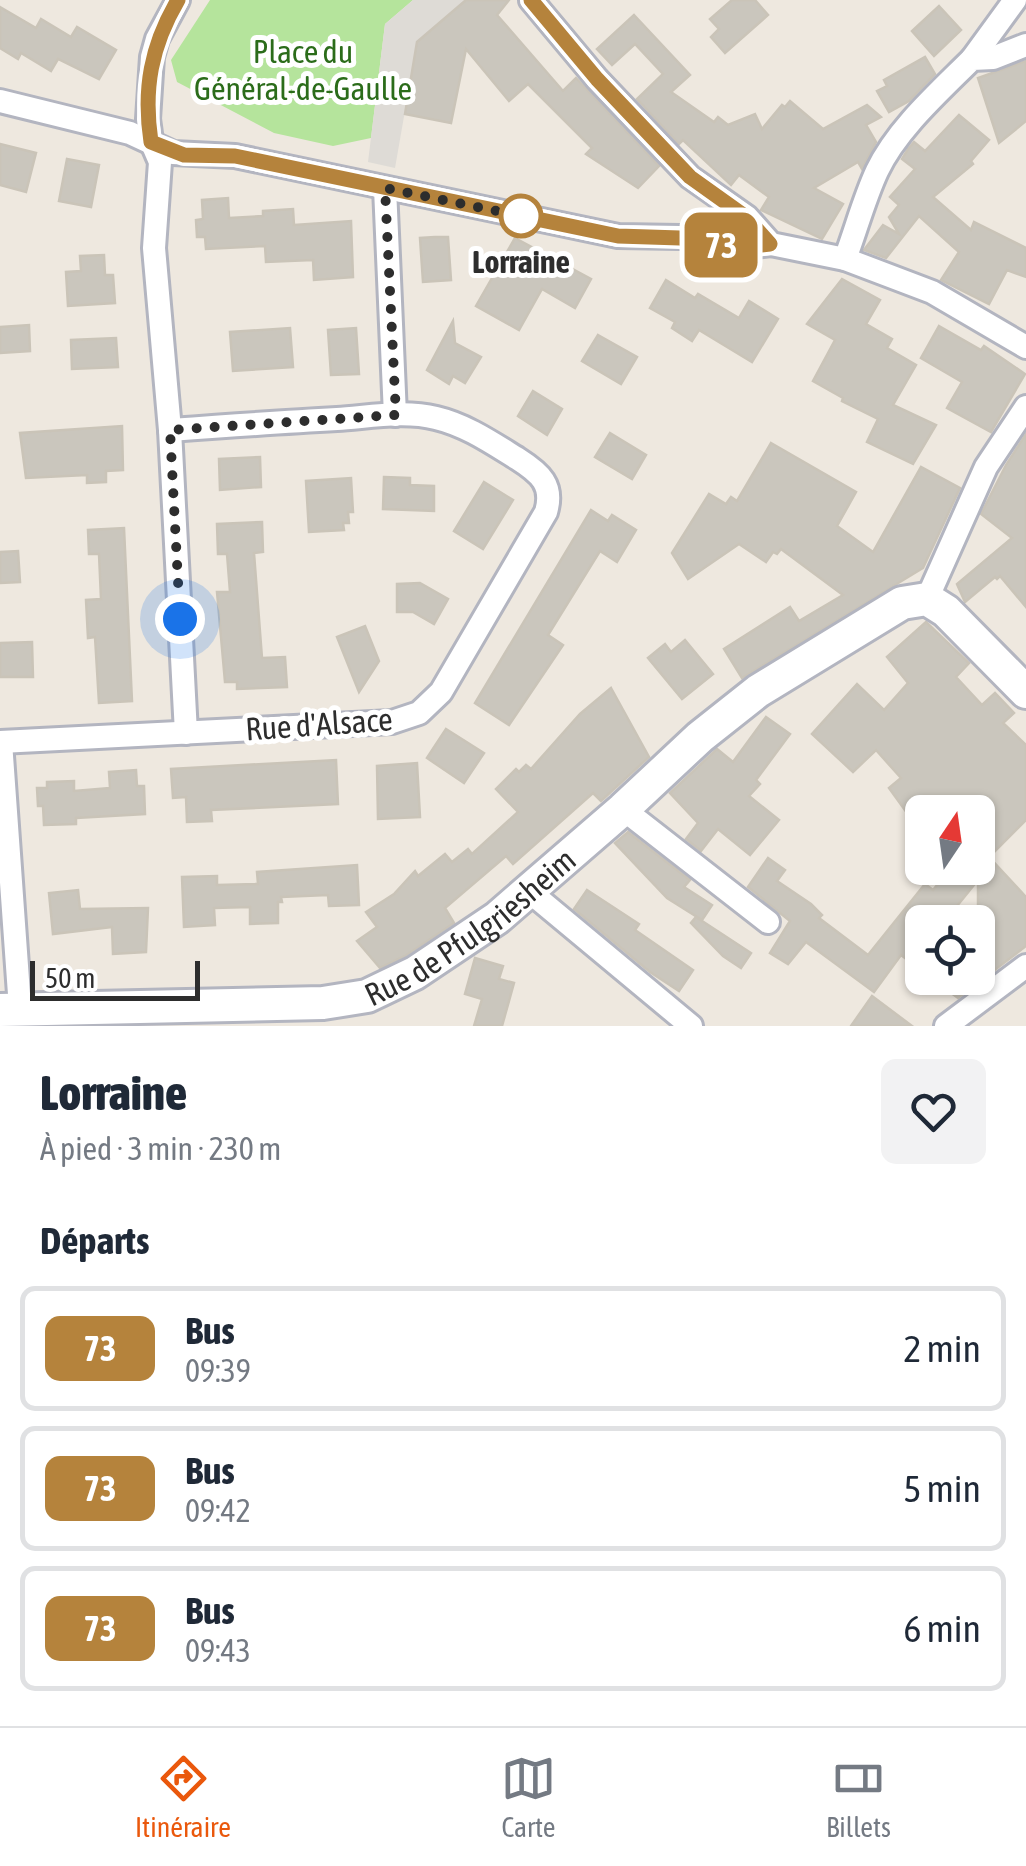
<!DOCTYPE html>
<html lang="fr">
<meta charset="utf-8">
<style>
:root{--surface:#fff;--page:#f2f2f3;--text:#1f2937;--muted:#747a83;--line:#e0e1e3;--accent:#ea580c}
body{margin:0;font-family:"Asap Condensed",sans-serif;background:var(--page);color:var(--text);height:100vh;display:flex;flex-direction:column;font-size:38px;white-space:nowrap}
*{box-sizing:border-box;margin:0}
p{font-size:32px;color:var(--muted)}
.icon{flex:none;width:55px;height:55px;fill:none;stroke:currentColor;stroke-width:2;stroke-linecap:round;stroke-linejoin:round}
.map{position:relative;height:1026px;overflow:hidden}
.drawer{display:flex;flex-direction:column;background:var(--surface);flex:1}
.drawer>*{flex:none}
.badge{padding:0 20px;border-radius:15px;font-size:35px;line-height:65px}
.needle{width:65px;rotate:13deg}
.buttons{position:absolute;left:905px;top:795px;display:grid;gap:20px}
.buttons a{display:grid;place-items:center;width:90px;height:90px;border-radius:15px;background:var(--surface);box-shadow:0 2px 8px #0004;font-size:50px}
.scale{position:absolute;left:30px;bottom:25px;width:170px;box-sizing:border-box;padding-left:10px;border:5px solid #2d2d2d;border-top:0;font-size:28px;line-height:35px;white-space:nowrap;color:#2d2d2d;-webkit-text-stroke:8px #fff;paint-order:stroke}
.you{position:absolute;width:50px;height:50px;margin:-25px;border:8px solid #fff;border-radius:50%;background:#1a73e8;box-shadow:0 0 0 15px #1a73e833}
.map>.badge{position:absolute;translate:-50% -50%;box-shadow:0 0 0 5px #fff}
h2{padding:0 40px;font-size:38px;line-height:90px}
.round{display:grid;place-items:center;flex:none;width:105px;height:105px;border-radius:15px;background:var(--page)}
.overview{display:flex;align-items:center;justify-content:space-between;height:170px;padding:0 40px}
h1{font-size:48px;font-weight:800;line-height:75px}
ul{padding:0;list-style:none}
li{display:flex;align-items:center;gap:30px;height:125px;margin:0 20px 15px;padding:0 20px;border:5px solid var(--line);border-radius:15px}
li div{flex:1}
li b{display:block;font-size:38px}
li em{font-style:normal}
li .badge{min-width:110px;font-weight:700;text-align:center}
.tab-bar{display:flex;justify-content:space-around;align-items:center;height:140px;border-top:2px solid var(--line);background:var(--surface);font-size:28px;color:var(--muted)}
.tab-bar a{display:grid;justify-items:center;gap:5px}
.tab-bar .on{color:var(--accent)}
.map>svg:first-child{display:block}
.green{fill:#b5e49c}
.plaza{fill:#dedbd6}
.building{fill:#cac6bd;stroke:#cac4b8;stroke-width:2.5}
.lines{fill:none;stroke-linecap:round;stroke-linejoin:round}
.minor-casing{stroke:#b3b5c0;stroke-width:28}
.secondary-casing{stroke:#b3b5c0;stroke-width:38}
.minor{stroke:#fff;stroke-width:22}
.secondary{stroke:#fff;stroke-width:32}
.line-casing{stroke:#fff;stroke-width:22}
.line{stroke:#b5833c;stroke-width:15}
.walk{stroke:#2d2d2d;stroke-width:10;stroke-dasharray:0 18}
.stop-dot{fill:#fff;stroke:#b5833c;stroke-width:5}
.labels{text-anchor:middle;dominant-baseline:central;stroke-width:10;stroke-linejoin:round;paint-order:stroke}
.park-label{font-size:32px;fill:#2b6c1a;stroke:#fff}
.stop-label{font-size:32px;font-weight:bold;fill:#2d2d2d;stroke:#fff}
.street-label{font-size:32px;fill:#2d2d2d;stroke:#fff}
</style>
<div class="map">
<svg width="1026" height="1026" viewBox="0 0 1026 1026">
<rect width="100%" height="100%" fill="#eee8df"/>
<!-- green -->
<polygon class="green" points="210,0 413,0 385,24 371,138 333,146 274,133 177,82 171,60"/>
<!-- plaza -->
<polygon class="plaza" points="413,0 466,0 417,42 395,168 368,162 385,24"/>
<!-- building -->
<g class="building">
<polygon points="466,0 509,0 497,15 563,91 576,78 659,166 638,188 586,154 592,148 528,84 509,101 466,49 451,123 405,114 417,42"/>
<polygon points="732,0 755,0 768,15 725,53 711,37 719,29 710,19"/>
<polygon points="939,6 961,30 934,56 912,31"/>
<polygon points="0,7 36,28 41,19 71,37 77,27 116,50 99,79 58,59 51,71 21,53 18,59 0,48"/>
<polygon points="634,15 690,75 671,92 714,122 718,117 728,125 755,114 762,129 782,105 785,107 790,101 823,129 867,105 881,117 866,125 876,142 862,169 858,162 814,188 843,204 822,239 761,210 769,197 739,175 731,185 683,140 679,144 637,99 663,74 635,44 612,65 597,49"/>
<polygon points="925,57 935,74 909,101 889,112 877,91 887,86 884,80"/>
<polygon points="1026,61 1026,121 999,143 978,78"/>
<polygon points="959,115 989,140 971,161 973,164 933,197 971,230 974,222 1026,248 1026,277 1007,270 989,304 941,280 959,252 919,216 886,258 864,250 883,225 899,234 889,217 899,205 890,197 915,169 902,159 908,149 914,142 925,151"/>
<polygon points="0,144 36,153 26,192 0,185"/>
<polygon points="67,159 99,165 91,207 59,201"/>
<polygon points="228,198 229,218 263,216 263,211 293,209 294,225 351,221 353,277 314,280 313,260 266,262 265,246 206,249 205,237 197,237 196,220 203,219 202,200"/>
<polygon points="435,237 448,237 451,280 423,282 420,238"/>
<polygon points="515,238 591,279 575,308 542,289 519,330 476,306"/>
<polygon points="104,255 105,275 113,275 115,303 68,306 66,272 81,271 80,256"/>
<polygon points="842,279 880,300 866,324 892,339 887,348 916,365 893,405 936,425 913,464 867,442 878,419 842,401 843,398 813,381 835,340 807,324"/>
<polygon points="666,280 695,298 698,294 739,318 749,301 778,319 752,362 699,330 692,341 672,328 675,322 650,308"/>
<polygon points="453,321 455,343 481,357 465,383 453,376 449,384 427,370"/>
<polygon points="29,325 30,351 0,353 0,327"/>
<polygon points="939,326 981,350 984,346 1025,374 991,432 947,408 962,382 921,358"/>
<polygon points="290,328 293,367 233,371 230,332"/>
<polygon points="356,328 359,374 331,375 328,330"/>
<polygon points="598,335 637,357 621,384 582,361"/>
<polygon points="116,338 118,367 72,369 71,340"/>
<polygon points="533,391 562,409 547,435 518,416"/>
<polygon points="122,426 123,470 106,471 106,482 87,483 87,475 26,478 20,433"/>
<polygon points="610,433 646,455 632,479 595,457"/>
<polygon points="1026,434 1026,607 1000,576 997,579 995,577 965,602 957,584 1012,538 981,514 1006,465"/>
<polygon points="771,443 856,492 837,526 873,552 921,467 960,488 923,568 742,678 724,649 790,607 799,621 843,595 781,549 777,554 773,552 766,562 739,544 688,579 672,553 709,494 726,504 731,497 737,501"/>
<polygon points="260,457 261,487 220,490 219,459"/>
<polygon points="384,477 410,478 410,485 434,486 434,511 383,509"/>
<polygon points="351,478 353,512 348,512 349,523 343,523 344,530 309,532 306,481"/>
<polygon points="484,482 513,500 483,549 454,531"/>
<polygon points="591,510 608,521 612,515 636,530 617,562 600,551 548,635 563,645 509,725 475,703"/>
<polygon points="262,522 263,552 254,553 262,658 285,657 287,687 237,689 237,682 225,682 217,592 230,592 227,554 218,554 217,524"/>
<polygon points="124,528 132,701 99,703 95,637 88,638 86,600 101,599 99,554 89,554 88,530"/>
<polygon points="18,551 20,582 0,583 0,552"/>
<polygon points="420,583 448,599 434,624 413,612 397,612 397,584"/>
<polygon points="926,622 969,663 956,677 982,705 995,693 1014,713 1003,723 1026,745 1026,820 989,857 1026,897 1026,946 958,998 931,978 978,978 978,880 944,922 922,922 922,971 901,955 874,992 806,942 788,964 770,953 790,921 748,887 768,858 785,870 777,881 811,904 822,915 819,918 868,955 925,884 933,890 951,868 978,868 978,812 922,812 922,819 915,824 889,788 901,778 876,750 853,772 812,734 857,684 884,710 908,683 887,657"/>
<polygon points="365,626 379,661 359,692 337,637"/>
<polygon points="685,640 713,674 682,699 648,658 665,644 671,652"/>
<polygon points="32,642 33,677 0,677 0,643"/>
<polygon points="611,688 649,757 601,801 593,793 513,864 506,856 445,908 454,923 405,956 380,968 357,941 377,927 366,912 394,894 415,871 418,876 445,854 452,862 468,849 472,854 518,812 496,789 516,769 519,772 526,765 531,769 580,714"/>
<polygon points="766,717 790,734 756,780 760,784 749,796 779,820 750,855 718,829 701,851 686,839 698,823 670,793 717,749 733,762"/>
<polygon points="446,729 484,753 464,783 427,758"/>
<polygon points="336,760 338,804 211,810 212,821 187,822 186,797 173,798 171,769"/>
<polygon points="417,763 420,817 378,819 377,766"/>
<polygon points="136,770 137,786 144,786 145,814 76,818 76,824 44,825 43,806 38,806 37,788 47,788 47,782 74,781 74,791 110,788 109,772"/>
<polygon points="628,832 690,880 684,887 712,905 702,920 667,898 615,843"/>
<polygon points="357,865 359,905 329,906 328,895 281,897 282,902 278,902 278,923 250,924 250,907 214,908 215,925 184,927 182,877 217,876 217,885 258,884 257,872"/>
<polygon points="78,890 80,909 148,908 146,952 113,954 112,927 53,934 49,893"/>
<polygon points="587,890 639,924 635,930 693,970 679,991 650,972 574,909"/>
<polygon points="696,917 751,953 741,968 723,956 691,923"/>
<polygon points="475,958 503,966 499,979 514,983 502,1026 474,1026 482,999 465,994"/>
<polygon points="872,996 912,1026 851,1026"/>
</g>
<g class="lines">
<!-- minor casing -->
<g class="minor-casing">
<g id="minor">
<polyline points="178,0 157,39 152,57 148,119 151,141 160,162 154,248 170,430 186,733"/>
<polyline points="531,0 597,79 690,177 747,217 771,244 845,259 932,292 1026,347"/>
<polyline points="972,59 1015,0"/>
<polyline points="0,101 130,133 173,153 235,156 618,236 680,237 746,247 771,244"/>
<polyline points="385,188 395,415"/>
<path d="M845,259C856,230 864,199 877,171C897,129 939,92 972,59L993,58L1026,45"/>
<polyline points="927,599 986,467 1026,407"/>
<path d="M0,742L392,722L419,713L441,692L546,512C554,485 540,473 518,459C492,443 466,425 436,418C404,410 369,417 337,419C281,422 225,426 170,430"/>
<polyline points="1,742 20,1008"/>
<polyline points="623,809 768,922"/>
<polyline points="530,892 691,1026"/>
<polyline points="946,1026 1026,966"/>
</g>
</g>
<!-- secondary casing -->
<g class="secondary-casing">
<g id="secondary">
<path id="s1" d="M0,1010L323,1003L367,996L415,973L497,918L623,809L700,737L758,691L902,603L927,599L946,611L1026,692"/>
</g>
</g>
<!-- minor -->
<use href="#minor" class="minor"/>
<!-- secondary -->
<use href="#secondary" class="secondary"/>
</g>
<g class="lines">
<!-- line casing -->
<g class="line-casing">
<path id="line" d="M178,0C151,46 143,89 151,142L184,155L235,156L618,236L680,238L746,247L770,244L746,217L690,177L597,79L531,0"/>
</g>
<!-- line -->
<use href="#line" class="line"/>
<!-- walk -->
<polyline class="walk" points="180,619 170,430 396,415 385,188 521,216"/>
</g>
<!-- markers -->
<circle class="stop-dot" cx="521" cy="216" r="20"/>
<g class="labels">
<!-- park labels -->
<g class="park-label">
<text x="303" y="51">Place du<tspan x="303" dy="37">Général-de-Gaulle</tspan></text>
</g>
<!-- stop labels -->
<g class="stop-label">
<text x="521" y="261">Lorraine</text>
</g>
<!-- street labels -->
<g class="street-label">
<text transform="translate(319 724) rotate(-4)">Rue d'Alsace</text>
<text stroke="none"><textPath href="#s1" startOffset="492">Rue de Pfulgriesheim</textPath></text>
</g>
</g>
</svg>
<div class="buttons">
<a><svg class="needle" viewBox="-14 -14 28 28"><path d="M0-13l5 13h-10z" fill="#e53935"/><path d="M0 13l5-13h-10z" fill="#747a83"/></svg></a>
<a><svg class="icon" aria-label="locate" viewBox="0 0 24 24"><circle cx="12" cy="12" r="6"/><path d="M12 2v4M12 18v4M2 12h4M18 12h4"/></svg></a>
</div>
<div class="scale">50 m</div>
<div class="you" style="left:180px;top:619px"></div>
<b class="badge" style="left:721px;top:245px;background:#b5833c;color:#fff">73</b>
</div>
<section class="drawer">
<div class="overview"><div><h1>Lorraine</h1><p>À pied · 3 min · 230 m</p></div><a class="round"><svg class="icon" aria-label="heart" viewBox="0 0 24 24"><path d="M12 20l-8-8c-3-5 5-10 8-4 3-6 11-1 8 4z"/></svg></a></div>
<h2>Départs</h2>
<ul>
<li><span class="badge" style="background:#b5833c;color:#fff">73</span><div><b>Bus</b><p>09:39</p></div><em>2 min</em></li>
<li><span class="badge" style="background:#b5833c;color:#fff">73</span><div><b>Bus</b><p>09:42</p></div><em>5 min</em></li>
<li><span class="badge" style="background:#b5833c;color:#fff">73</span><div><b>Bus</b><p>09:43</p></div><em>6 min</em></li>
</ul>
</section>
<nav class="tab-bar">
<a class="on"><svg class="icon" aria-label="directions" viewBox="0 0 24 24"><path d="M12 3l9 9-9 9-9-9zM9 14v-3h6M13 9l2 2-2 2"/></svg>Itinéraire</a>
<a><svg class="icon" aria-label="map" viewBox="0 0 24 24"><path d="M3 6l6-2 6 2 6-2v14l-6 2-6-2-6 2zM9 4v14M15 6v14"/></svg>Carte</a>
<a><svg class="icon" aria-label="tickets" viewBox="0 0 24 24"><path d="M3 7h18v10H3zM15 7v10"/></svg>Billets</a>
</nav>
